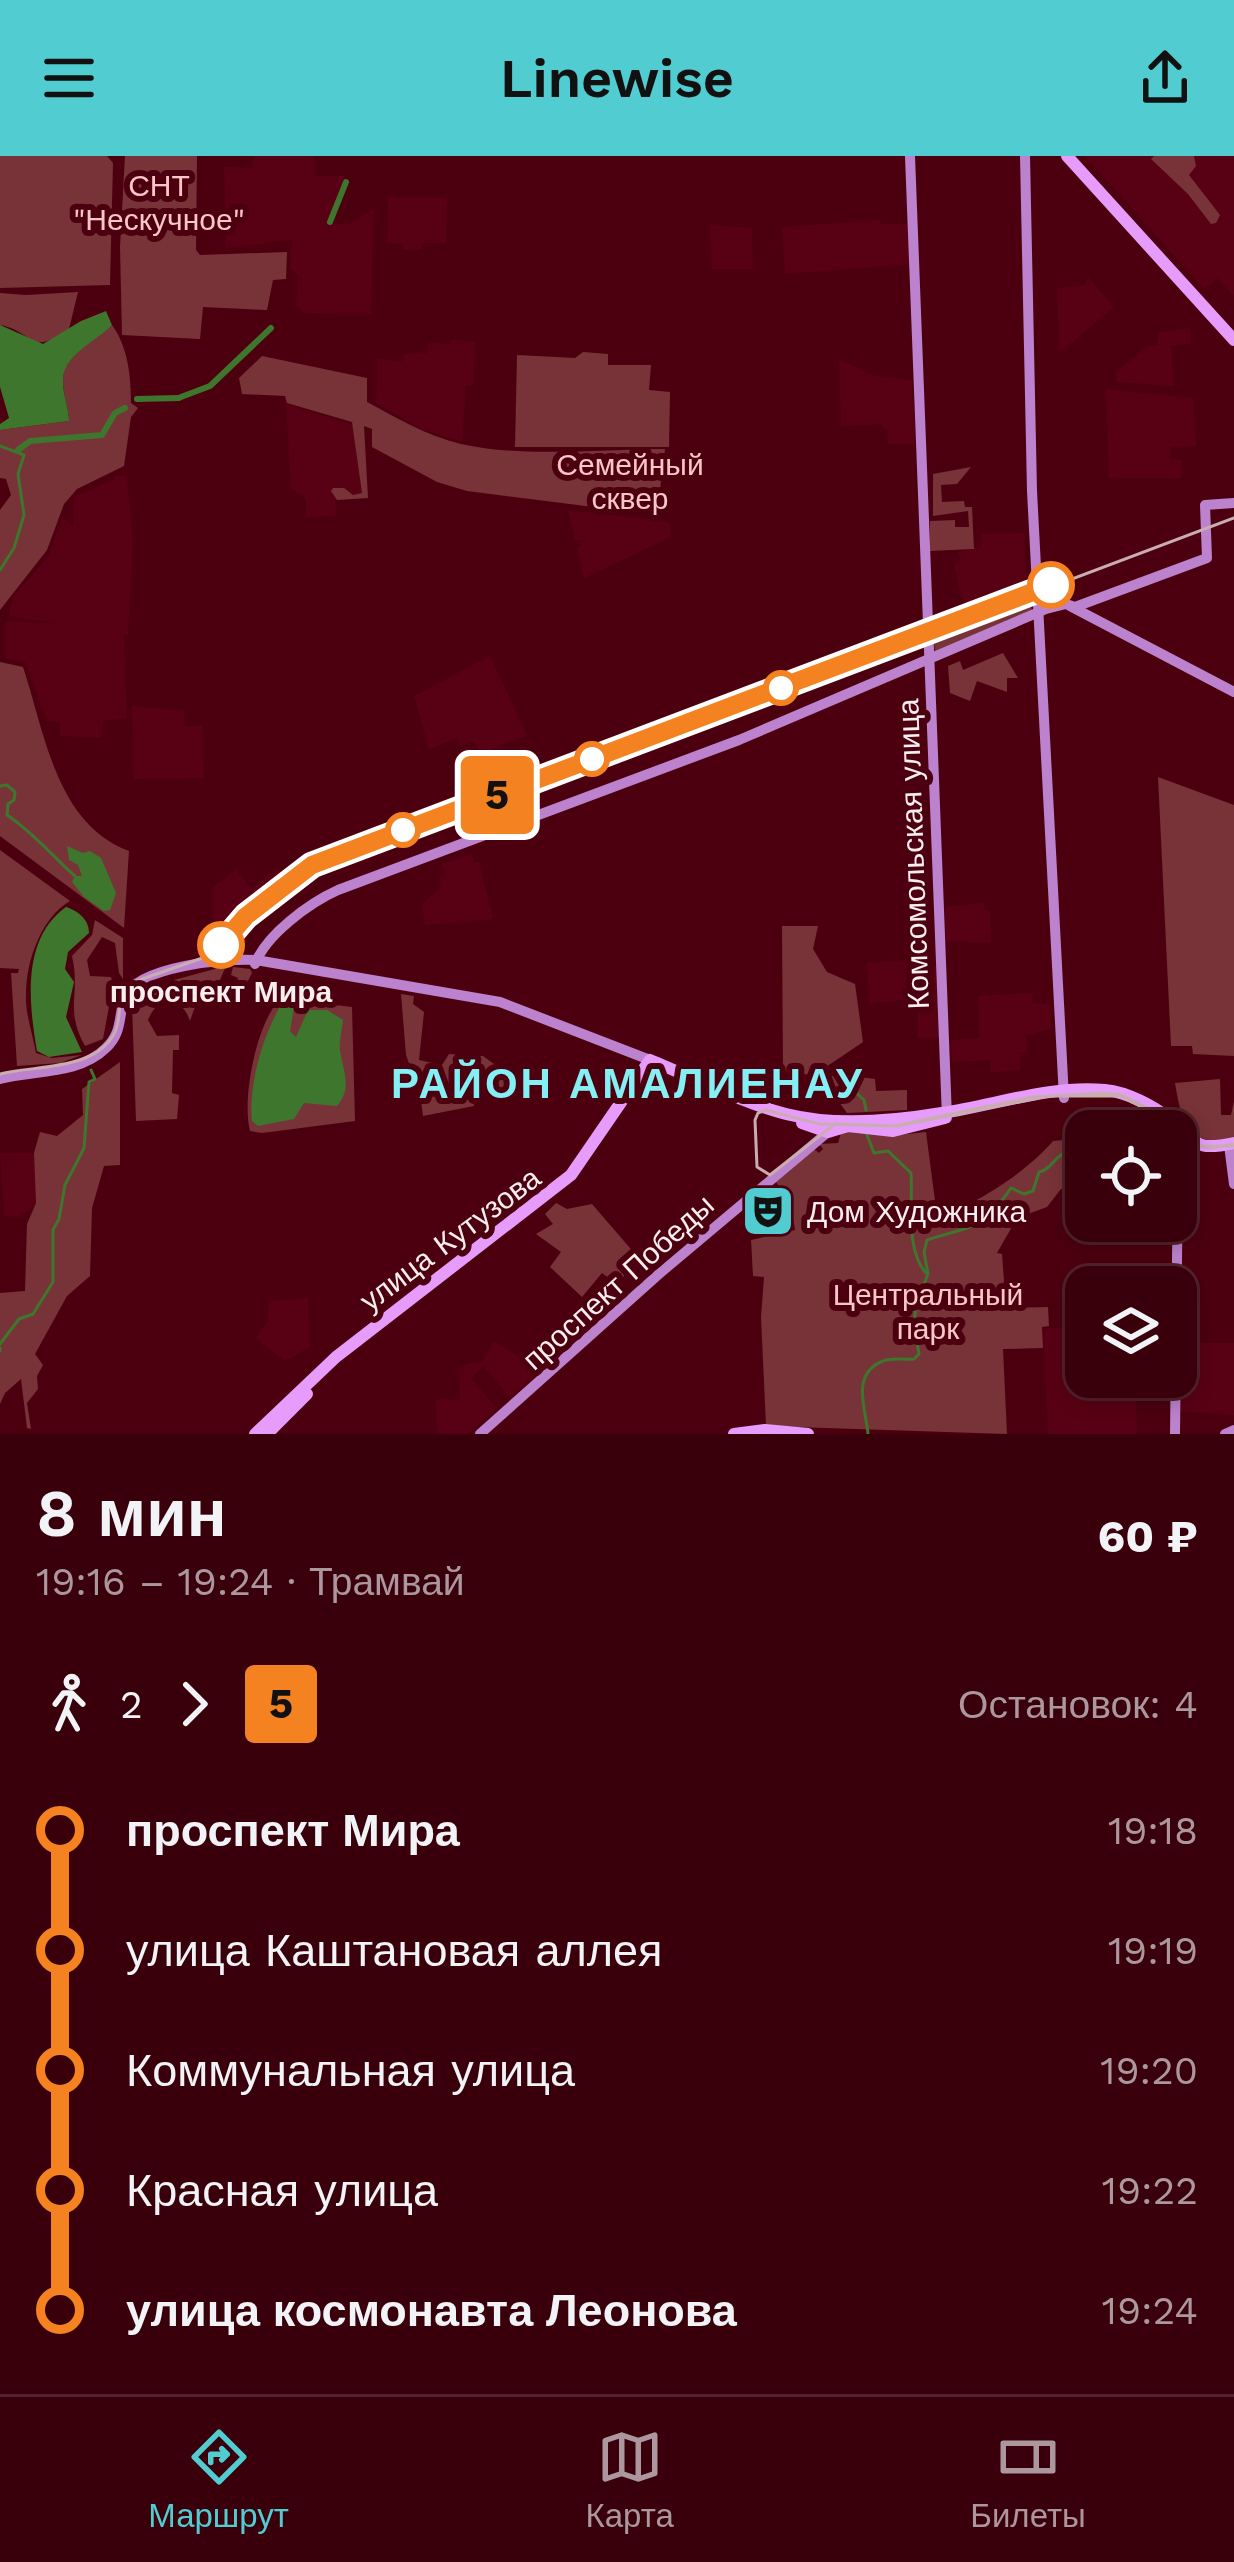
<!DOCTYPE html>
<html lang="ru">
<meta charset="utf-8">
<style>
:root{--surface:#39000b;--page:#440f19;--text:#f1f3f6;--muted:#ab979d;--line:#53222c;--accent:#51ccd1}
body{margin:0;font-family:"Work Sans",sans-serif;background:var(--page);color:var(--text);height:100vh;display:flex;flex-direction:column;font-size:45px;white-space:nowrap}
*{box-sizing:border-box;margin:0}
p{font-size:39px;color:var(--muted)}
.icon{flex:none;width:66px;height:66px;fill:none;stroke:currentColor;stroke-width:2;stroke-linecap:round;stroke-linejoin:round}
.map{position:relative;height:1278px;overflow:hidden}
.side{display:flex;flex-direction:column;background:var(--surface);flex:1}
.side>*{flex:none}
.badge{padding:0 24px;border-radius:9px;font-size:42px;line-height:78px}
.controls{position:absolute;left:1065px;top:954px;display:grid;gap:24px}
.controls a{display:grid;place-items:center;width:132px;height:132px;border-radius:24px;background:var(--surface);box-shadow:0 6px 18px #0003,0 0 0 3px var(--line);font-size:60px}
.map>.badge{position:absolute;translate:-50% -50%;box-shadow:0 0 0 6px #fff}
.legs{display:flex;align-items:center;gap:18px;height:132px;padding:0 36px;font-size:39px}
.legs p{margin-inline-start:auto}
.summary{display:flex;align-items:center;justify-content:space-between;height:204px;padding:0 36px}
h1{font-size:66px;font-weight:600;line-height:90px}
ul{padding:0 36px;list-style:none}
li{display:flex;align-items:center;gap:42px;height:120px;font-size:45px}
li i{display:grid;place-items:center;width:18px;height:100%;margin:0 15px;background:currentColor}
li i::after{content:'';width:30px;height:30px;margin:-15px;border:9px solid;border-radius:50%;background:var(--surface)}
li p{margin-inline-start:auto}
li:first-child i{background:linear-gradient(#0000 50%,currentColor 0)}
li:last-child i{background:linear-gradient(currentColor 50%,#0000 0)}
header{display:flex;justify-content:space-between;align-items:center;height:156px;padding:0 36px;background:var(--accent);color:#111;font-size:54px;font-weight:600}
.menu{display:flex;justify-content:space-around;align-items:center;height:168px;border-top:3px solid var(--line);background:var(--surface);font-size:33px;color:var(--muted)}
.menu a{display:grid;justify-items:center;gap:6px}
.menu .active{color:var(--accent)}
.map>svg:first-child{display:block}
.built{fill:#590114}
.green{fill:#773337}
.water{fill:#3f762d}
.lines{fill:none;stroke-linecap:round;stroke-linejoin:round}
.stream{stroke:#3f762d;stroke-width:3}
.canal{stroke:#3f762d;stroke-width:6}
.secondary{stroke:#bc82cd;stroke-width:10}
.primary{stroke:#e79cfc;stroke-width:12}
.tram{stroke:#c9adb1;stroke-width:3}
.line-1-casing{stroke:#fff;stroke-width:27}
.line-1{stroke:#f58220;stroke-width:18}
.stop-1-dot{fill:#fff;stroke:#f58220;stroke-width:6}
.labels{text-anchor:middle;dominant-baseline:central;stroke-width:12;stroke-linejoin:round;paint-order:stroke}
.park-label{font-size:30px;fill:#fbc6c6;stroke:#4c000f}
.street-label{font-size:30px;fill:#f8eeee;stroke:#4c000f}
.stop-label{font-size:30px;font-weight:bold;fill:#f8eeee;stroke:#4c000f}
.poi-label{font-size:30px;fill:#f8eeee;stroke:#4c000f;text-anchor:start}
.district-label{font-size:42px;font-weight:bold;letter-spacing:3px;fill:#84f0f4;stroke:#4c000f}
</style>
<header><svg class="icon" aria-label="menu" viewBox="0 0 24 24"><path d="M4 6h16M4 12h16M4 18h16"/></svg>Linewise<svg class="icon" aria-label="share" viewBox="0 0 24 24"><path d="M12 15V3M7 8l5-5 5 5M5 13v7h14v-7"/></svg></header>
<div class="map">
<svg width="1234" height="1278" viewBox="0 0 1234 1278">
<rect width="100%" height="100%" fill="#4c000f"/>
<!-- built -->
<g class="built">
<polygon points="254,0 314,0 315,20 345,20 327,68 349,68 374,53 371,158 305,157 296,150 298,119 290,113 292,84 226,92 224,11 253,12"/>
<polygon points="1085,0 1234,0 1234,140 1217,122 1205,134"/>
<polygon points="388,41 447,42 446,87 423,87 422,93 403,94 403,88 387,87"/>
<polygon points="879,64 881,68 908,68 910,108 785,118 782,71"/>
<polygon points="710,69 752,72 753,113 712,113"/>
<polygon points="1088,121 1114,151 1059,197 1057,132 1085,129"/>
<polygon points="1190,172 1191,188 1171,190 1174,230 1117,226 1117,215 1147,191 1158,189 1158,177"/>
<polygon points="451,184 475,186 473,229 466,230 462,286 422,273 376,247 378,203 403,205 403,198 427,197 428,187 451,188"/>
<polygon points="839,203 875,220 912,224 915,288 888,288 888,276 881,268 841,270"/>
<polygon points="1106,233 1193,242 1196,290 1170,291 1171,303 1181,304 1182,322 1109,322"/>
<polygon points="286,248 363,272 365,339 335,341 337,359 306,362 306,343 291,332"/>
<polygon points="115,320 127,320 133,385 128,479 124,479 127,563 104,564 101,582 60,580 60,566 47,565 26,507 5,502 5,465 56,467 9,460 13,441 48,401 62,362 73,370 74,341 115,323"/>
<polygon points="568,354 665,365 670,368 671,381 584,422 577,392 581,390 580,384 575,384"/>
<polygon points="1024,377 1025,412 1031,428 991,443 988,435 982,437 982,442 968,448 961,440 954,408 961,406 958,396 981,391 982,378"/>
<polygon points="490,500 527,579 480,598 474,585 461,590 457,582 429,593 414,540"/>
<polygon points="132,550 184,555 185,570 202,570 204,622 134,623"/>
<polygon points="471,698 475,707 479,706 493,763 425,769 422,748 441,731 439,721 445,718 442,708"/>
<polygon points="277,711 285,720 234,767 214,766 213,731 236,714 252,733"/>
<polygon points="984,747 985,754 990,755 991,787 946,785 945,751"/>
<polygon points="909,804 911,815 936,810 940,882 918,882 918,854 910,853 909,843 870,848 867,807"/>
<polygon points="1032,837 1033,847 1050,849 1051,873 1026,879 1027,896 1020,896 1020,913 991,917 990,904 952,906 951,884 979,882 979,840"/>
<polygon points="0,997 34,997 36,1047 20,1061 4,1060"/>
<polygon points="308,1142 310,1191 285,1205 256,1182 268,1165 269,1145"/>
<polygon points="1082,1171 1084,1224 1135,1224 1137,1278 1048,1278 1044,1178 1049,1172"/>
<polygon points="494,1185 537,1212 538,1217 510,1241 483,1210 471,1223 497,1252 468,1278 437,1277 436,1243 460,1244 459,1214 466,1208 482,1206"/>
<polygon points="1181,1187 1234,1187 1234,1259 1179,1255"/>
</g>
<!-- green -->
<g class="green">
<polygon points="0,0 107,0 113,7 110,129 0,132"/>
<polygon points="125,0 197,0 196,94 200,99 287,96 286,123 273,124 267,154 203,151 200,183 122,179 120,91"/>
<polygon points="1154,0 1194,0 1196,10 1189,19 1220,59 1216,67 1211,68 1188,38 1151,3"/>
<path d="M78,136L69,173C29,202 34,175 0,169V137L26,139Z"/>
<path d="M112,169C128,191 131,220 131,247L138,252L131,261L124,310L77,333L64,348L47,394L0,454V354L11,339L6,323L0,322V274L69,265C69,252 63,239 63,226C62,199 96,185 112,169Z"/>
<polygon points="583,196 608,198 608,209 651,209 649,234 670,236 669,291 515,291 517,199 575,202"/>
<path d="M262,200L367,222V246C397,262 427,280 461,288C522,302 602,293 665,293L657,359L467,335L437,326L372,291V273L364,270L368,342L337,344L331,335L333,332H344L353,339L362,337L352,266L287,247L285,240L242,238L239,222Z"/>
<polygon points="971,311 957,328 941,329 942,346 964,345 965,351 972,351 974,393 930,395 930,365 955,364 955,371 969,371 968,355 933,360 933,318"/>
<polygon points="1028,442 1032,454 935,495 933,478"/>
<path d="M923,473V480L403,683L396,680C333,704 267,734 227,790L223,780C247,750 279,721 314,703L867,490Z"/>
<polygon points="1003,497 1018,522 1007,522 1007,536 977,525 970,545 950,537 948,510 960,505 963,514"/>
<path d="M0,506L23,511C45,577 56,668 129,695L124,772L0,680Z"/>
<polygon points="1158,621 1234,649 1234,900 1193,898 1192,890 1171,890"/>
<path d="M0,694L70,745C41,762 26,805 26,839C25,857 33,879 36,897L52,902L82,899L60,907L17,910L11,817H18L19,813L0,812Z"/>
<path d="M95,764L123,782V823L119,817L115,787L102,781L87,804L90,820L111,821L113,829L103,883L85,890C64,852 81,840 72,800L92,779Z"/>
<polygon points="782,770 818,770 813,793 827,816 855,828 863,886 826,911 824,921 783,915"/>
<path d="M226,810L217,831L235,834L238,822L231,819L233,811L250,813L252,817L237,846L206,837L201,848H196L190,865C183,842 159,836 148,864L157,880L179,879V894H173L172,937L179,939L177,963L136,965L132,848L144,832Z"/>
<path d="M288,836L302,845L352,851L355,965L262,977L250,975C241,942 258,854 288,836Z"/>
<polygon points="401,838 414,840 413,848 424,856 419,904 442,909 449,898 483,900 509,919 503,931 473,944 474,950 423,960 420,938 406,899"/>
<polygon points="120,906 120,1009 104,1010 92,1052 90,1120 67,1140 35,1198 43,1209 37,1220 38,1233 27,1247 31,1273 27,1272 21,1223 5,1237 0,1248 0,1137 25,1135 27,1068 36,1047 34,997 40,976 57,980 83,959 82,933"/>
<polygon points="843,919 875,923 876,935 907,934 907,954 847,957 831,935 830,920"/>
<path d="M1220,923L1221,959H1231L1234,945V984C1187,990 1182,968 1175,927Z"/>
<path d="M849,975L898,979L926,976L937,1060C973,1052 1030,1013 1053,985L1086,982V1030L1061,1033L1047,1051L1017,1062L997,1097L1002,1098L1006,1152L1048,1151L1049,1170L1042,1171L1043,1192L1003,1193L1007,1278L766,1270L761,1161L764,1121L753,1120L751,1084L795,1074L791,1049L776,1026L814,993L819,997L823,993L819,988L838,987L841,977Z"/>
<polygon points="556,1047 567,1053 592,1048 642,1106 633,1108 632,1114 615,1127 602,1117 582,1141 550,1111 561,1096 536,1078 553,1068 545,1058"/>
</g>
<!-- water -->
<g class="water">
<path d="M106,155L112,169C96,186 62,199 63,226C63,239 69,252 69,265L0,274V268L9,262L0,231V169L43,188L81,165Z"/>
<polygon points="67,690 83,697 90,695 101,702 116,737 110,754 104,755 84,741 72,726 75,720 82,720 78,709 69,704"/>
<path d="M66,751C78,755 89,763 89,777L68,796L65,813L74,826L66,861L82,896L49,901L37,895C29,848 21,783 66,751Z"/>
<path d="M284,844L294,851L290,875L296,881L308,854H327L343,864C342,873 339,885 340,895C344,917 352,933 337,950L304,947L294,963L258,970L252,965C248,928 264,875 284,844Z"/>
</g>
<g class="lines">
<!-- stream -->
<g class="stream">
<polyline points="0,290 24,299 18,318 24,359 14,392 0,414"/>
<path d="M0,630L7,629L15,636L14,644L8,648L7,659C34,677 52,700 75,720"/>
<polyline points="845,926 864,944 866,954"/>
<path d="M867,979L874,997L888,995L911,1017C913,1046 905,1096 927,1118"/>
<polyline points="0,1188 19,1163 33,1158 53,1126 53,1074 59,1063 65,1029 84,992 89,926 95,923 91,914"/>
<polyline points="0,1192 0,1195"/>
<path d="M868,1278C866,1253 850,1218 883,1205C892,1201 904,1204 914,1203L919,1198L914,1169L916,1149L928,1118L924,1096L927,1084C973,1069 981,1075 1011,1032L1024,1038L1033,1035L1039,1016C1051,1014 1054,1001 1065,997L1075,1005L1086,998"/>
</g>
<!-- canal -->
<g class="canal">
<polyline points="330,66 346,26"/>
<polyline points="181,241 210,230 271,172"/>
<polyline points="137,243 179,242"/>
<polyline points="18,294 30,285 102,279 115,257 125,252"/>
</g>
<!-- secondary -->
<g class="secondary">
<polyline points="910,0 947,962"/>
<polyline points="1025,0 1032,335 1064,942"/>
<polyline points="1070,450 1234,536"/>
<path d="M255,808C266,779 309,747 338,734L739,584L1046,453L1066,448L1075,451L1207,402L1205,349L1234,347"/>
<path d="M0,923C34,914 79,919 106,892C123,876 118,860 125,841C137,810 227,802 256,804L500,846L650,904"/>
<polyline points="1229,989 1234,1028"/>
<polyline points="480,1278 659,1118 828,976"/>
<polyline points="1175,1278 1178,1018 1188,988"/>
<polyline points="1225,1278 1234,1274"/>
</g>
<!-- primary -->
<g class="primary">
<polyline points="1067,0 1234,184"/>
<polyline points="802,967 828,976 848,970 893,975 945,962"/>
<path d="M255,1278L336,1201L571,1019L650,904C694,922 740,946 786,958C833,970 894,965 942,957C996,949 1049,929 1105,934C1127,936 1154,950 1171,964C1199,985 1191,996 1234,987"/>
<polyline points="267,1278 307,1238"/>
<polyline points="734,1278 765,1274 808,1278"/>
</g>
<!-- tram -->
<g class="tram">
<path d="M0,918C35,909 96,915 115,876C122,861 117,843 125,829L211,799L246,760L312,709L1234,362"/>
<polyline points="1234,988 1211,992 1195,989 1172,965 1122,939 1105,937 1033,941 894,970 819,968 766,954 758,957 755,964 757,1011 770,1019 835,968 898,970 1048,940 1120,940 1173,967 1196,990 1234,990"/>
</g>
</g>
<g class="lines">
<!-- line-1 casing -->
<g class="line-1-casing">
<polyline id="line-1" points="221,789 246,760 312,709 1051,429"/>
</g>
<!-- line-1 -->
<use href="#line-1" class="line-1"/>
</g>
<!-- icons -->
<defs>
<g id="theatre-square" transform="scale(2.7)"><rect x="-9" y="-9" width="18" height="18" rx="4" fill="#51ccd1" stroke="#4c000f"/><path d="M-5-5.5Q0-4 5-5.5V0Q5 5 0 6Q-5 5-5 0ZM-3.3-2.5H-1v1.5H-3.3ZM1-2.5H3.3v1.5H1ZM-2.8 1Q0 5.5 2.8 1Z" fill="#111"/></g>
</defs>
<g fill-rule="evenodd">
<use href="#theatre-square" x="768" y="1055"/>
</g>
<!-- markers -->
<g class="stop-1-dot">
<circle cx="1051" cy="429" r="21"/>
<circle cx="781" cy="532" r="15"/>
<circle cx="592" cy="603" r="15"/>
<circle cx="403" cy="674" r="15"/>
<circle cx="221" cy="789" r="21"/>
</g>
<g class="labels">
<!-- park labels -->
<g class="park-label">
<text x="159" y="29">СНТ<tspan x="159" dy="34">"Нескучное"</tspan></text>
<text x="630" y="308">Семейный<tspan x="630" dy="34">сквер</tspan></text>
<text x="928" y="1138">Центральный<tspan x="928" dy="34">парк</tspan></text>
</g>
<!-- street labels -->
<g class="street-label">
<text transform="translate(913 698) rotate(-92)">Комсомольская улица</text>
<text transform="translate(450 1083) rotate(-37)">улица Кутузова</text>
<text transform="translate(618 1126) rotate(-42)">проспект Победы</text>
</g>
<!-- stop labels -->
<g class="stop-label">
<text x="221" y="835">проспект Мира</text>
</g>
<!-- poi labels -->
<g class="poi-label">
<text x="807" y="1055">Дом Художника</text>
</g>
<!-- district labels -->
<g class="district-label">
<text x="628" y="927">РАЙОН АМАЛИЕНАУ</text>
</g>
</g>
</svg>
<div class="controls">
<a><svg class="icon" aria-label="locate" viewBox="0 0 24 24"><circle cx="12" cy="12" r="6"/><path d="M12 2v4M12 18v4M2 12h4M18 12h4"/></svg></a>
<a><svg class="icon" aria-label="layers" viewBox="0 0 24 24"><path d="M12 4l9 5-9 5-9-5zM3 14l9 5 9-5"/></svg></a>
</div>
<b class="badge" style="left:497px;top:639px;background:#f58220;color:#111">5</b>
</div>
<section class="side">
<div class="summary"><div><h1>8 мин</h1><p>19:16 – 19:24 · Трамвай</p></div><b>60 ₽</b></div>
<div class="legs"><svg class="icon" aria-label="walk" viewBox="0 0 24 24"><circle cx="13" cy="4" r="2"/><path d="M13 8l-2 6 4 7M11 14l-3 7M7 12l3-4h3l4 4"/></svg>2<svg class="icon" aria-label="forward" viewBox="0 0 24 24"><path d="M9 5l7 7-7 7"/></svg><b class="badge" style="background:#f58220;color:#111">5</b><p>Остановок: 4</p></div>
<ul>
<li><i style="color:#f58220"></i><b>проспект Мира</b><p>19:18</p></li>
<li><i style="color:#f58220"></i><span>улица Каштановая аллея</span><p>19:19</p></li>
<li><i style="color:#f58220"></i><span>Коммунальная улица</span><p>19:20</p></li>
<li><i style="color:#f58220"></i><span>Красная улица</span><p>19:22</p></li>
<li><i style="color:#f58220"></i><b>улица космонавта Леонова</b><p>19:24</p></li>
</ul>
</section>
<nav class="menu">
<a class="active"><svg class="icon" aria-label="directions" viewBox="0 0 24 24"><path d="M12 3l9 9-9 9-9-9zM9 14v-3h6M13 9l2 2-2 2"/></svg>Маршрут</a>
<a><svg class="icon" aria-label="map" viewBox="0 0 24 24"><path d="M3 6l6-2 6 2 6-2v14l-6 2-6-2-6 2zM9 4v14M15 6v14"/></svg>Карта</a>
<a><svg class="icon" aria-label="tickets" viewBox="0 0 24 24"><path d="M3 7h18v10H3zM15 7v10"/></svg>Билеты</a>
</nav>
